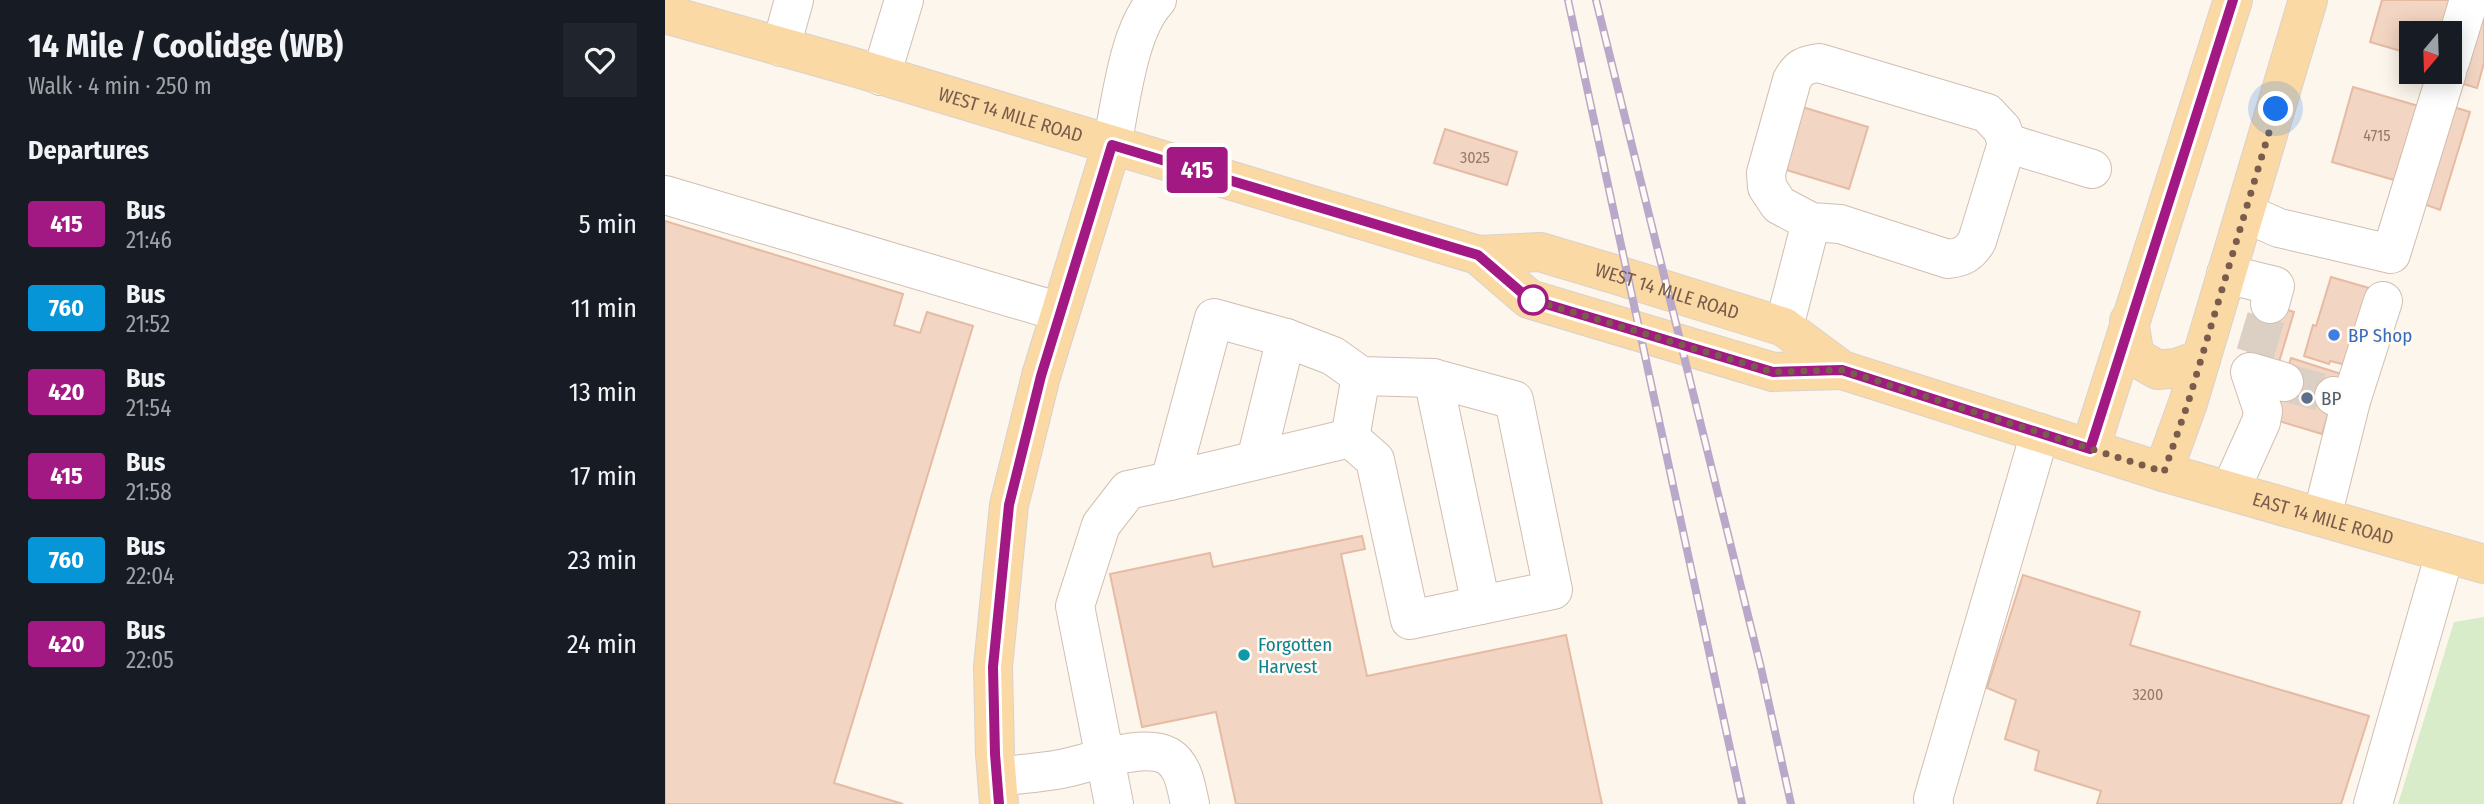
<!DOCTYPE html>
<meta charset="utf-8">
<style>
:root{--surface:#171b24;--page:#20242c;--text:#f1f3f6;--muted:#9ea1a6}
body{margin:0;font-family:"Fira Sans Condensed",sans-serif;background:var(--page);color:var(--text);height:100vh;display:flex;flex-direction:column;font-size:26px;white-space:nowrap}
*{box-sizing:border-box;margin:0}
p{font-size:23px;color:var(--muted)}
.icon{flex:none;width:38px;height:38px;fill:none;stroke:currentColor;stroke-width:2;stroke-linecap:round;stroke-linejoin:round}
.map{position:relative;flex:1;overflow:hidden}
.drawer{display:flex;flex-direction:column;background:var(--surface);width:665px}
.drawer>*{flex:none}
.badge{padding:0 14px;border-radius:5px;font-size:24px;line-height:46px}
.needle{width:46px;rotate:199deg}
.controls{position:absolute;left:1734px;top:21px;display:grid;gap:14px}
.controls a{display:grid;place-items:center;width:63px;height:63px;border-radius:0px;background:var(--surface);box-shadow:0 4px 18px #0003;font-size:35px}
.you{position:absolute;width:35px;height:35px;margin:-18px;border:5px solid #fff;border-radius:50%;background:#1a73e8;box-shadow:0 0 0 10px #1a73e833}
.map>.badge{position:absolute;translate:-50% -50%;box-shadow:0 0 0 4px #fff}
h2{padding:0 28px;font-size:26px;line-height:63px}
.round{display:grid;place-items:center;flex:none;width:74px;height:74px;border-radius:0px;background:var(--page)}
.summary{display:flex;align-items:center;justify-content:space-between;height:119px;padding:0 28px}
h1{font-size:33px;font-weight:700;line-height:52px}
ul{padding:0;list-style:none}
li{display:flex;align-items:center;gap:21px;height:84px;padding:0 28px}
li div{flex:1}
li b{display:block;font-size:26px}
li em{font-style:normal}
li .badge{min-width:77px;font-weight:700;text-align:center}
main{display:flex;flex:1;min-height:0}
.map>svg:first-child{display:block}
.green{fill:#d8ecc9}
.building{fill:#f3d5c3;stroke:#e6bba3;stroke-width:2}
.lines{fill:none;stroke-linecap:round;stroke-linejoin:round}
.minor-tunnel{stroke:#dcd0c4;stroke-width:38;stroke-dasharray:38 19;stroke-linecap:butt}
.minor-casing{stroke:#d1beb0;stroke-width:40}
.major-casing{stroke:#dad1cd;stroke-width:40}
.minor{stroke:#fff;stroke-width:38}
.major{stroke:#fbd9a5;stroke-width:38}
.rail-casing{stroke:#b9a8c9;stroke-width:8}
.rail{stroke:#fffaf3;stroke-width:5;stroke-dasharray:16;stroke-linecap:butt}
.line-casing{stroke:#fff;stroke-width:16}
.line{stroke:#a31984;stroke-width:10}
.walk{stroke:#7a5c4d;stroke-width:7;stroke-dasharray:0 12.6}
.stop-dot{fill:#fff;stroke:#a31984;stroke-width:3.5}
.shop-dot{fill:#3f7fe0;stroke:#fffaf3;stroke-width:2.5}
.service-dot{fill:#5c6f8a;stroke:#fffaf3;stroke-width:2.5}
.culture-dot{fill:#0f9aa8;stroke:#fffaf3;stroke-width:2.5}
.labels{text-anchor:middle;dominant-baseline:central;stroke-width:5;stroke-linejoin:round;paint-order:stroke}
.number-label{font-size:16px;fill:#987a6a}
.street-label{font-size:19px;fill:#7a5c4d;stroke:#fffaf3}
.shop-label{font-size:19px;fill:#366cbe;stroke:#fffaf3;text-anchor:start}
.service-label{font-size:19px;fill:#4e5e75;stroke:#fffaf3;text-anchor:start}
.culture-label{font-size:19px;fill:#0d838f;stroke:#fffaf3;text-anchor:start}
</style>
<main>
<section class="drawer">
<div class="summary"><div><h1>14 Mile / Coolidge (WB)</h1><p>Walk · 4 min · 250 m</p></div><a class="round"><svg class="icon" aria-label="heart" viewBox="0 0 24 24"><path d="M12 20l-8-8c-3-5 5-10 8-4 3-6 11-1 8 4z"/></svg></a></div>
<h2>Departures</h2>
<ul>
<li><span class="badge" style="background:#a31984;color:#fff">415</span><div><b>Bus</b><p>21:46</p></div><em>5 min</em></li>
<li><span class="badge" style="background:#0696d7;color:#fff">760</span><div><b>Bus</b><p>21:52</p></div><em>11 min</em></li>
<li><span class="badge" style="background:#a31984;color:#fff">420</span><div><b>Bus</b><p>21:54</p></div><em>13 min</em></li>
<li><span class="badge" style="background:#a31984;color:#fff">415</span><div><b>Bus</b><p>21:58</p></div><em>17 min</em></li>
<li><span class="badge" style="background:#0696d7;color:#fff">760</span><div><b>Bus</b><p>22:04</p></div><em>23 min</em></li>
<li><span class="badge" style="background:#a31984;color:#fff">420</span><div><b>Bus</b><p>22:05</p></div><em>24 min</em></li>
</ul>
</section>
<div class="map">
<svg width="1819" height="804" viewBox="0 0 1819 804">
<rect width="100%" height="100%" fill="#fdf6ec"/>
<!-- green -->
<polygon class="green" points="1819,617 1819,804 1733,804 1789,622"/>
<!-- building -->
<g class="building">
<polygon points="1717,0 1790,0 1780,33 1746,33 1746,54 1705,42"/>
<polygon points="1819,0 1819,63 1812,88 1792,82"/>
<polygon points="1688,87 1757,107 1736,182 1667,162"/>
<polygon points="1134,106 1203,127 1184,189 1115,168"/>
<polygon points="1785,106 1805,112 1775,210 1756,203"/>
<polygon points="780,129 852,152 842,185 769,163"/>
<polygon points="0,221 238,294 229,325 255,333 262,312 308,326 169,783 238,804 0,804"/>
<polygon points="1666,277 1704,288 1681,365 1665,361 1664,364 1639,356 1648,325 1651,326"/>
<polygon points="1598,302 1629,312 1614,362 1583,352"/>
<polygon points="1626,358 1676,374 1657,434 1607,419"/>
<polygon points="697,536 700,549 676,554 702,676 901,635 937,804 571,804 551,712 477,727 445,574 545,553 548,567"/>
<polygon points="1358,575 1475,612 1465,645 1704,716 1676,804 1432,804 1436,791 1370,770 1374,751 1340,739 1351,700 1322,688"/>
</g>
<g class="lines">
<!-- minor-tunnel -->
<g class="minor-tunnel">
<polyline points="1590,354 1605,304"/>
<polyline points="1619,382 1669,396"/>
</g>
<!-- minor casing -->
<g class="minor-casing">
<g id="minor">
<polyline points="116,47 129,0"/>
<polyline points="1785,62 1804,0"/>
<path d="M1154,63L1322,113L1337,129L1342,143L1312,241C1304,254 1298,257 1283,259L1175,224L1146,222L1114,205L1102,187L1101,173L1127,80C1134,67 1140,65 1154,63Z"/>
<polyline points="216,76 239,0"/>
<polyline points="1342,143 1427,169"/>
<path d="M447,145C456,103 463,30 492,0"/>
<polyline points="0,195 395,312"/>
<polyline points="1580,213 1614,228 1726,254 1782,72"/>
<polyline points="1561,274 1610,286 1605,304"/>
<polygon points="549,318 621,338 668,356 696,376 768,378 849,400 888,590 745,620 710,460 685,438 505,481"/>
<polyline points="1119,327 1146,222"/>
<polyline points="768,378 816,605"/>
<polyline points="1686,401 1718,301"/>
<polyline points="685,438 696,376"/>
<polyline points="591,460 621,338"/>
<polyline points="1565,491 1596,422 1598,411 1585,372 1619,382"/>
<polyline points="1657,517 1686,401 1669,396"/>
<path d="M332,777C353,774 375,773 396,769C423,764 478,742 503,756C519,766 521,787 525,804"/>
<polyline points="449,804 410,606 436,525 463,490 505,481"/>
<polyline points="1269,804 1268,799 1375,433"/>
<polyline points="1708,804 1780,553"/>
</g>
</g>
<!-- major casing -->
<g class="major-casing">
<g id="major">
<path id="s1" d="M0,14L192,68L813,255L875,252L952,275L1119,327L1177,370L1498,472L1819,564"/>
<polyline points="813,255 864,299 1108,372 1177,370"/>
<polyline points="1464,321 1470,357 1493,370 1511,368 1536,359"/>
<polyline points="1425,449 1568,0"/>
<polyline points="1498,472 1523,403 1643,0"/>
<polyline points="334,804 330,754 328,667 344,505 376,376 447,145"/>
</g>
</g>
<!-- minor -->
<use href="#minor" class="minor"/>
<!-- major -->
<use href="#major" class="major"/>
<!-- rail casing -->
<g class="rail-casing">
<g id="rail">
<polyline points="903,0 1077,804"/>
<polyline points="931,0 1096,668 1126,804"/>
</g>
</g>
<!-- rail -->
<use href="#rail" class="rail"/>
</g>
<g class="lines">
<!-- line casing -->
<g class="line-casing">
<polyline id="line" points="334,804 330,754 328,667 344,505 376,376 447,145 813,255 864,299 1108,372 1177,370 1425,449 1568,0"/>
</g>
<!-- line -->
<use href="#line" class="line"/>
<!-- walk -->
<polyline class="walk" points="868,300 864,299 1108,372 1177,370 1499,472 1523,403 1611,109"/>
</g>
<!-- markers -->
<circle class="stop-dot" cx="868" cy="300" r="14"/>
<circle class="shop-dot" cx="1669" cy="335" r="7"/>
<circle class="service-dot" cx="1642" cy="398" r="7"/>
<circle class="culture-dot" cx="579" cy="655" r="7"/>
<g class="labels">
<!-- number labels -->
<g class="number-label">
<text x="1712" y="135">4715</text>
<text x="810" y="157">3025</text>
<text x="1483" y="694">3200</text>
</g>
<!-- street labels -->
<g class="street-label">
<text stroke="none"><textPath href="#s1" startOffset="360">WEST 14 MILE ROAD</textPath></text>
<text stroke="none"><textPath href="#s1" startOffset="1043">WEST 14 MILE ROAD</textPath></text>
<text stroke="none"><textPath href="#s1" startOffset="1741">EAST 14 MILE ROAD</textPath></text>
</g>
<!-- shop labels -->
<g class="shop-label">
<text x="1683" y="335">BP Shop</text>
</g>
<!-- service labels -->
<g class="service-label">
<text x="1656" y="398">BP</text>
</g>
<!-- culture labels -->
<g class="culture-label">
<text x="593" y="644">Forgotten<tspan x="593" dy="22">Harvest</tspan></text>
</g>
</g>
</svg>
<div class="controls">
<a><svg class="needle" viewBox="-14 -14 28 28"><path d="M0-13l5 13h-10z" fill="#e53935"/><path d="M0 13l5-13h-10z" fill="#9ea1a6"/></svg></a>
</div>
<div class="you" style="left:1611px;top:109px"></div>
<b class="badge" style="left:532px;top:170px;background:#a31984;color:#fff">415</b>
</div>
</main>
